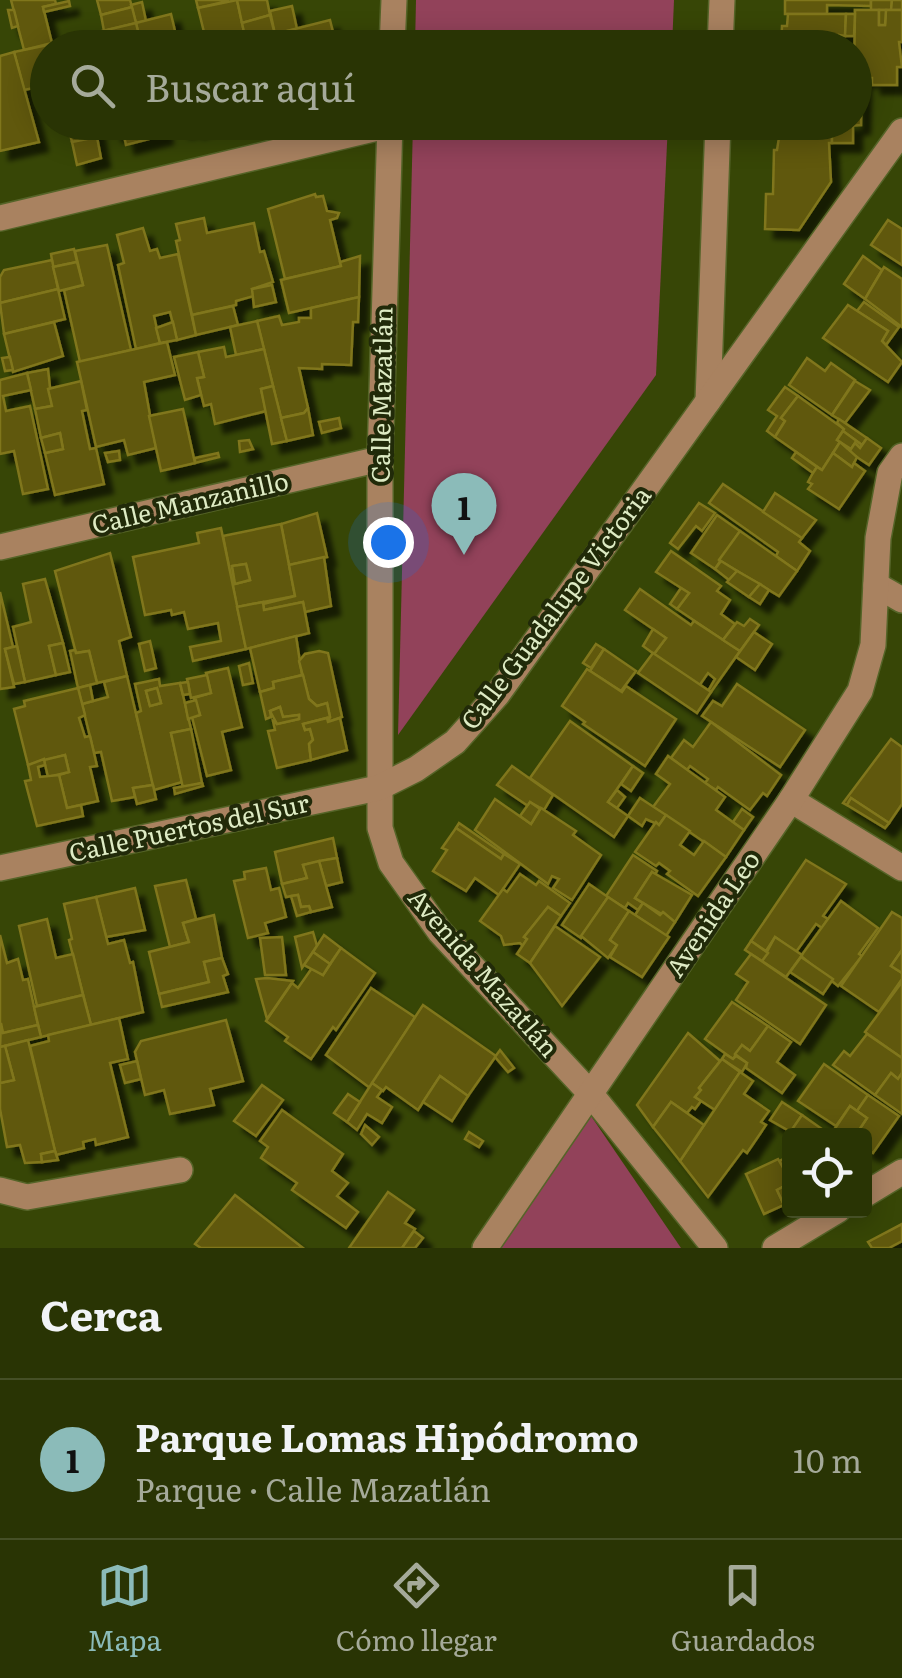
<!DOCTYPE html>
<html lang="es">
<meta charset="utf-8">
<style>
:root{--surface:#293404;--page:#353f13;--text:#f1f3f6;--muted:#a5aa9a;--line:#454f26;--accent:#8bbbb9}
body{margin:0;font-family:Literata,serif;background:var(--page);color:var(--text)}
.controls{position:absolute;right:30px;bottom:30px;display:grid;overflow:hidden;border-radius:10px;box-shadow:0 5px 25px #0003}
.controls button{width:90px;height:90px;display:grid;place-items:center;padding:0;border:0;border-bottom:2px solid var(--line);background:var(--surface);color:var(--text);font:50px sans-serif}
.you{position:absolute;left:388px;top:542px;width:35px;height:35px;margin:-25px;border:8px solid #fff;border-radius:50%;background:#1a73e8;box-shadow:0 0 0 15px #1a73e833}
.badge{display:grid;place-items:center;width:65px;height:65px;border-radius:50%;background:var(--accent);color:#111;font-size:32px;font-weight:700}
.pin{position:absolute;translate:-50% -82px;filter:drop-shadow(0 2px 5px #0008)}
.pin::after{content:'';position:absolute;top:52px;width:35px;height:30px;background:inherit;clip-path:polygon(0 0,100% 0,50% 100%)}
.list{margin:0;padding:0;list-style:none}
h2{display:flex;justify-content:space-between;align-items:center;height:130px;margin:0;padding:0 40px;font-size:42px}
h2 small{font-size:32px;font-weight:400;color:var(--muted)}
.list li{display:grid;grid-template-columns:65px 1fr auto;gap:30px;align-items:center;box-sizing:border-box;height:160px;padding:0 40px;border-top:2px solid var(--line)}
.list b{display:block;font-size:38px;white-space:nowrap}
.list p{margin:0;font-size:32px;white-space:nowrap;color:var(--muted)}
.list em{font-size:32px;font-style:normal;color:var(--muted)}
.icon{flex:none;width:55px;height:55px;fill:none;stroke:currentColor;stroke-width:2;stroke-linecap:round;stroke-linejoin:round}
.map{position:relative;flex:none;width:902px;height:1248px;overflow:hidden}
.search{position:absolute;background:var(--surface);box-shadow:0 5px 25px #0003;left:30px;right:30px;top:30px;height:110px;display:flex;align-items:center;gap:25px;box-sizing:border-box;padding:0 35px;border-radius:55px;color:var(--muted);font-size:38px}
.sheet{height:290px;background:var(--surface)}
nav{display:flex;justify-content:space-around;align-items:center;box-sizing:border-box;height:140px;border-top:2px solid var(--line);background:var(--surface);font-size:28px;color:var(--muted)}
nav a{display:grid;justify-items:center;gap:5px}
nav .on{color:var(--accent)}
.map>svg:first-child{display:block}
.green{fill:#92425a}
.building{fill:#60580c;stroke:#80761c;stroke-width:2.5;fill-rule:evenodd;filter:url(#shadow)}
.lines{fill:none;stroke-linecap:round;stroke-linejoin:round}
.minor-casing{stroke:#556428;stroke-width:28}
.minor{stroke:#a98260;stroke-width:25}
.labels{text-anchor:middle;stroke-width:8;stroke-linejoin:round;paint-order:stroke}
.street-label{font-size:25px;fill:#deebc4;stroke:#212a09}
</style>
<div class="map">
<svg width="902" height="1248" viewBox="0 0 902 1248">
<defs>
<filter id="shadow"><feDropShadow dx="9" dy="9" stdDeviation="2.5" flood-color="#0009"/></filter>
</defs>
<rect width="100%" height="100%" fill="#374606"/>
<g class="green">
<path d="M416 0H674L672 47H415Z"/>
<path d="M413 123H668L656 375 398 735Z"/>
<path d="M589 1113 681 1248H499Z"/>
</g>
<g class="building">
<path d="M11 0H55L56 4 43 7 52 43 24 50Z"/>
<path d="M97 0H130L132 7 101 15Z"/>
<path d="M196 0H227L228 1 198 8Z"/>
<path d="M237 0 246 41 208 48 198 8Z"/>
<path d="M237 0H267L270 15 242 23Z"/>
<path d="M785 0H871V6L827 5V14H785Z"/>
<path d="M871 0H892L891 10H871Z"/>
<path d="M892 0H902V10H891Z"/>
<path d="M69 1 70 6 44 12 43 7Z"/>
<path d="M142 2 146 21 136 23 131 5Z"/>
<path d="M292 6 297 29 275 34 270 11Z"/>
<path d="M132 7 136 23 104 31 101 15Z"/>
<path d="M8 10H14L18 26 12 28Z"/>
<path d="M855 10H879V25H885L886 10H902V42H899L902 67H897V85H872V78H854Z"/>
<path d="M879 10H886L885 25H879Z"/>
<path d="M171 14 178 44 142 48 136 23Z"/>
<path d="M788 14H846L845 36 839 35 838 48H781L782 26H787Z"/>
<path d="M846 14H855L854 36H845Z"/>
<path d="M270 15 277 43 266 45 267 48H221L246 41 242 23Z"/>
<path d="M330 20 337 48H278L275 34Z"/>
<path d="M136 23 141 44 102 48 98 32Z"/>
<path d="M98 32 102 48H71L69 39Z"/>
<path d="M193 34 196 48H163L178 44 176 39Z"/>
<path d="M69 39 71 48H48V45Z"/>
<path d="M48 45V85L24 90 14 52Z"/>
<path d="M14 52 39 142 0 151V56Z"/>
<path d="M854 78H862L861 125 850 126V122H854Z"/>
<path d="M67 122H94L97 137 72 142Z"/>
<path d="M100 122H161L164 135 126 145 123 131 114 133 111 123 101 126Z"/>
<path d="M180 122H212L195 129V126L181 129Z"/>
<path d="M805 122H850V126L805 125Z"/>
<path d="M781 125 832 126V143H829L831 182 799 230 765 229 766 194H773L774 150H777Z"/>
<rect x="832" y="126" width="21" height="17"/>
<path d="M97 137 101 158 77 165 72 142Z"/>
<path d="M315 194 316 197 323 196 327 211 339 213 337 218 330 220 341 266 285 279 268 209Z"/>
<path d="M204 218 207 233 254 223 260 252 264 251 273 282 252 289 254 296 236 301V305L192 315 176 241 180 240 176 224Z"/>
<path d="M888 220 902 229V265L871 245Z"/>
<path d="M143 228 150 251 157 249 160 258 178 254 196 335 177 340 170 312 154 316 160 343 136 349 118 265 124 263 117 235Z"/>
<path d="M107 245 131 350 80 362 64 290 83 285 75 251Z"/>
<path d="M74 249 77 262 53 267 51 254Z"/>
<path d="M360 256 359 297 289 313 281 280 341 266 340 262Z"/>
<path d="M863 256 882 270 865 299 844 284Z"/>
<path d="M52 260 58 289 0 303V277L4 270Z"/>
<path d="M77 262 83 285 59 291 53 267Z"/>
<path d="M884 267 902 279V327L865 299Z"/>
<path d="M272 285 276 302 254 307 252 289Z"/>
<path d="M58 289 65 319 4 334 0 303Z"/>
<path d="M359 297 358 322H353L351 365 322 364V369L299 368 308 408 304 413 281 418 257 321 279 316 282 325 299 322V318H311V308Z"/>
<path d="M864 302 899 327 886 345 882 341 888 331 857 311Z"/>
<path d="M848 305 888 331 882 341 902 362 888 382 823 338Z"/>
<path d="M233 306 238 325 196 335 192 315Z"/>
<path d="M257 321 264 349 236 355 230 327Z"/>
<path d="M54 322 63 356 13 372 4 334Z"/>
<path d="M173 322 177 340 160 343 156 328Z"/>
<path d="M167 342 175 375 144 382 156 448 128 455 124 440 96 447 77 362Z"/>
<path d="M224 347 226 357 264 349 273 386 261 389 266 411 215 424 211 404 204 406 197 378 204 377 198 352Z"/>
<path d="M198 352 204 377 197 378 201 395 185 400 174 357Z"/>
<path d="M10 357 13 370 5 371 2 358Z"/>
<path d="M807 358 825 371 831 363 855 380 832 415 789 385Z"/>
<path d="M48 369 52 406 35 409 27 373Z"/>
<path d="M27 373 31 390 3 396 6 411 30 406 48 489 23 494 14 451 0 454V380Z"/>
<path d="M81 381 87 410 82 411 90 449 96 448 104 484 55 495 45 453 63 449 60 433 41 438 35 409 52 406 48 389Z"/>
<path d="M855 381 870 390 845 423 832 415Z"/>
<path d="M273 386 287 441 272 444 261 389Z"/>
<path d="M785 387 798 396 781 418 785 421 775 437 767 431 777 416 768 410Z"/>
<path d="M798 396 844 429 837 440 840 442 822 470 775 437 785 421 781 418Z"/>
<path d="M308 408 313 435 287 441 281 418 304 413Z"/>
<path d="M183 409 195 463 161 471 149 416Z"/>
<path d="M339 418 341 428 322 433 319 422Z"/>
<path d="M839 419 867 438 862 445 843 431 844 429 837 423Z"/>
<path d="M843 431 862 445 860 448 855 443 851 449 837 440Z"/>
<path d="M60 433 63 449 45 453 41 438Z"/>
<path d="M867 438 881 448 869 465 849 452 855 443 860 448Z"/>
<path d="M249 440 253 449 240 452 239 441Z"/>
<path d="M840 442 857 457 852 467 833 453Z"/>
<path d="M119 451 120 460 108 462 105 453Z"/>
<path d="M796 452 817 467 813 473 792 458Z"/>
<path d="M218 453 219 457 195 463V458Z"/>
<path d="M833 453 852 467 854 463 865 471 839 509 808 489 812 484 808 482 813 473 817 467 822 470Z"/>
<path d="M723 484 802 538 799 542 810 551 797 571 776 556 778 552 709 503Z"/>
<path d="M775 493 816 520 802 538 763 512Z"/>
<path d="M699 503 715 513 702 531 696 526 678 549 670 543Z"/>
<path d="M317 513 327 557 289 565 281 524Z"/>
<path d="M717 515 740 531 715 569 691 553Z"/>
<path d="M281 524 295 596 237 607 223 536ZM246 564 250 580 235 584 232 566Z"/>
<path d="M221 528 246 649 193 661 190 647 221 641 218 623 188 629 184 612 172 615 171 610 145 615 133 557 199 543 197 533Z"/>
<path d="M740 531 797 571 779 596 719 560Z"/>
<path d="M671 551 721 586 717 591 730 600 721 614 735 624 723 640 677 609 689 593 656 572Z"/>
<path d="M110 553 131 637 119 641 127 676 97 683 89 651 76 653 55 571Z"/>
<path d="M324 557 331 606 305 612 303 602 264 610 263 604 295 596 289 565Z"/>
<path d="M721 561 737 571 729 580 715 569Z"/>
<path d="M246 564 250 580 235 584 232 566Z"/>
<path d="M737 571 760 584 749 597 727 582Z"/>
<path d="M45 579 63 643 49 646 56 675 25 682 13 627 31 622 23 584Z"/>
<path d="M760 584 769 590 760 604 749 597Z"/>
<path d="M681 588 689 593 677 609 670 604Z"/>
<path d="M640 589 691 625 694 621 740 651 711 692 708 691 715 679 708 673 699 686 654 654 666 638 625 610Z"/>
<path d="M0 592 13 647 5 649 14 687 0 689Z"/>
<path d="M263 602 264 610 303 602 309 633 246 649 237 607Z"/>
<path d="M750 619 759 625 740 651 723 640 737 622 744 626Z"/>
<path d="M653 629 666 638 654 654 643 646Z"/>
<path d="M754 632 772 644 755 670 736 657Z"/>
<path d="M296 636 302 675 273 682 274 688 260 692 250 648Z"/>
<path d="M150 641 156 668 145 671 139 644Z"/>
<path d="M63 643 70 672 56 675 49 646Z"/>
<path d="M596 644 604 649 591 668 583 663Z"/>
<path d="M17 646 25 682 14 684 5 649Z"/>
<path d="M604 649 636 671 621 691 590 671Z"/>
<path d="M75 650 76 653 89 651 97 683 78 688 70 651Z"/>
<path d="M319 651 328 653 342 717 328 722 330 717 327 703 317 706 309 699 299 661 305 654Z"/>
<path d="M653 653 711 692 697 713 638 673Z"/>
<path d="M249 663 253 683 243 685 239 666Z"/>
<path d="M228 668 242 727 222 732 231 770 207 776 192 717 200 715 194 698 211 693 206 673Z"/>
<path d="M587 669 622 692 626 686 676 719 645 766 583 724 585 722 562 706Z"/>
<path d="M207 675 211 693 191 698 187 679Z"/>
<path d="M303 675 309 699 317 706 327 703 330 717 303 724 305 730 310 729 313 740 309 744 311 760 277 768 268 731 275 730 273 721 277 724 299 719V715L283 717 280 707 270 711 271 717 266 719 260 692 274 688 273 682Z"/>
<path d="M127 676 153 785 133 788 135 797 112 801 101 752 94 753 82 704 108 697 104 682Z"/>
<path d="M159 679 160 686 180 683 191 729 171 733 182 782 154 790 136 713 141 711 135 684ZM157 688 161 703 150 706 146 691Z"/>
<path d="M188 682 190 694 183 695 180 683Z"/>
<path d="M737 684 805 730 780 767 702 716 713 701 722 706Z"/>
<path d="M90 685 93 701 82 704 78 688Z"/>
<path d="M78 688 85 715 79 718 85 737 90 736 97 766 90 767 98 801 67 808 59 775 69 772 65 755 28 765 14 709 25 706 24 701Z"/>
<path d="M157 688 161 703 150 706 146 691Z"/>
<path d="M196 700 200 715 188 719 185 703Z"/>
<path d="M280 707 283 717 299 715V719L277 724 270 711Z"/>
<path d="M327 718 328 722 340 718 347 750 311 760 309 744 313 740 310 729 305 730 303 724Z"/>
<path d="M570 721 633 766 608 802 628 816 614 837 530 778Z"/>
<path d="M711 722 781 775 767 796 763 793 750 810 718 787 716 790 705 783 708 779 690 766 687 770 671 758 684 740 693 747Z"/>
<path d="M191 729 202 783 183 788 171 733Z"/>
<path d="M891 739 902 747V804L889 823 851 798 847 805 843 803Z"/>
<path d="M65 755 69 772 48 777 44 760Z"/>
<path d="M668 756 725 797 716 810 744 830 726 857 653 807 670 784 656 774Z"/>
<path d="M44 759 45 765 38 767 40 777 59 775 67 808 81 805 83 816 37 826 25 781 31 780 28 765Z"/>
<path d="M512 766 553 795 544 810 530 802 528 806 497 785Z"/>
<path d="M633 766 643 773 631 791 621 784Z"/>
<path d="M202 783 203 786 175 794 174 788Z"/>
<path d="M153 785 156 799 137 804 133 788Z"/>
<path d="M617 790 625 797 617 808 608 802Z"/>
<path d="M640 798 666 815 659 825 646 819 642 826 628 816Z"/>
<path d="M851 798 889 823 885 828 847 805Z"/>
<path d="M495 799 531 824 541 808 576 831 573 835 601 855 572 900 553 888 559 879 552 876 548 884 475 830Z"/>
<path d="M530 802 540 809 531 824 520 816Z"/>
<path d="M742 809 753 817 744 830 733 822Z"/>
<path d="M666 815 690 831 680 845 694 855 704 841 726 857 698 896 667 874 670 871 659 863 656 866 635 852 656 822 659 825Z"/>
<path d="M459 823 504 854 501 859 456 828Z"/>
<path d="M456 828 501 859 504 854 520 864 499 895 475 878 466 891 433 871 447 850 442 848Z"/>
<path d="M333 838 337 858 303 865 307 878 282 884 275 852Z"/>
<path d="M633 855 657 871 655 875 652 872 635 898 643 903 638 910 628 903 625 908 606 896Z"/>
<path d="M337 858 342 882 326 886 319 861Z"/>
<path d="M806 860 846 884 823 916 828 919 822 928 816 924 796 952 775 937 766 951 751 941Z"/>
<path d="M319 861 332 907 311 912 309 906 301 907 298 895 286 897 282 884 307 878 303 865Z"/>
<path d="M266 868 271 890 279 888 286 917 265 923 268 933 248 938 234 881 245 879 244 872Z"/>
<path d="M652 872 692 895 675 922 635 898Z"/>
<path d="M520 874 536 885 539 881 570 903 561 916 548 907 524 937 527 939 523 946 520 943 504 945 501 936 480 921 503 889 507 892Z"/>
<path d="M186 880 196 919 183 923 189 942 170 947 155 886Z"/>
<path d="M589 884 608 897 581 938 562 925Z"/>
<path d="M135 888 145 930 106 937 96 897Z"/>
<path d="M298 895 301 907 309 906 311 912 297 916 291 896Z"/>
<path d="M96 897 108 944 124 940 130 963 133 962 143 1012 91 1025 69 940 72 939 64 904Z"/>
<path d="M608 897 629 911 610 940 617 945 608 958 581 936Z"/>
<path d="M841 901 878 928 859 954 862 956 838 986 801 956Z"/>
<path d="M643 903 660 915 663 912 675 922 666 936 635 915Z"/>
<path d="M548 907 561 916 530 963 517 954 527 939 524 937Z"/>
<path d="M629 911 669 937 642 977 610 957 617 945 610 940Z"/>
<path d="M892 912 902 918V950L891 966 902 973V979L879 1012 841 986Z"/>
<path d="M214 915 222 958 204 962 209 982 159 994 149 952 189 942 183 923Z"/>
<path d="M47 919 56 958 73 954 83 995 37 1006 19 926Z"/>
<path d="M555 926 600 957 562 1006 530 963Z"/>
<path d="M313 932 317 946 302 968 295 937Z"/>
<path d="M0 935 7 963 18 959 23 980 28 979 38 1025 3 1033 0 1024Z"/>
<path d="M324 935 341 948 330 964 313 952Z"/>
<path d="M282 937 286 975H265L260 938Z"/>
<path d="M775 937 802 955 786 977 762 961Z"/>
<path d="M751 941 768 953 762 961 745 950Z"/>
<path d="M341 948 375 973 336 1030 333 1027 311 1059 285 1041 288 1037 266 1021 292 983 298 988 312 968 323 975Z"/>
<path d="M902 950V973L891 966Z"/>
<path d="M313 952 330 964 323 975 304 965Z"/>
<path d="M751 954 826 1005 800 1044 736 1000 748 982 736 974Z"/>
<path d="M801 957 833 979 823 994 790 972Z"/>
<path d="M222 958 228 974 223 976 228 992 162 1007 159 994 209 982 204 962Z"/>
<path d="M267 978 293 981 267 1019 256 979Z"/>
<path d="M902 982V1058L865 1032Z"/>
<path d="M371 988 415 1017 370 1088 326 1055Z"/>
<path d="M83 995 91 1025 41 1037 34 1007Z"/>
<path d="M732 1002 768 1026 750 1051 742 1045 733 1059 705 1039Z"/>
<path d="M423 1005 496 1056 468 1096 440 1076 418 1110 386 1087 383 1091 372 1083Z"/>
<path d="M119 1018 128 1059 110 1063 128 1137 96 1145 95 1139 83 1142 84 1148 56 1155 30 1046 49 1041 48 1035Z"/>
<path d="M226 1020 243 1081 210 1089 214 1105 170 1114 164 1090 145 1095 135 1052 141 1041Z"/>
<path d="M1 1023 3 1033 38 1025 41 1037 0 1047Z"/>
<path d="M768 1026 791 1042 777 1062 795 1075 782 1093 746 1068 747 1063 735 1054 742 1045 750 1051Z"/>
<path d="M688 1033 720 1061 699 1088 701 1090 695 1097 701 1101 695 1109 692 1107 687 1113 671 1102 653 1127 637 1105Z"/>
<path d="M867 1034 902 1058V1073L898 1079 891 1073 875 1095 833 1065 844 1051 850 1056Z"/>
<path d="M28 1040 55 1151 41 1154 42 1162 25 1163 20 1145 7 1147 0 1109V1083L14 1080 5 1046Z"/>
<path d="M5 1046 14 1080 0 1083V1047Z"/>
<path d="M500 1050 514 1068 508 1072 495 1057Z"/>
<path d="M725 1054 733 1059 736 1056 747 1063 742 1072 722 1059Z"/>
<path d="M722 1059 740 1072 715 1110 695 1097 701 1090 699 1088Z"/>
<path d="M137 1061 141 1079 125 1083 120 1065Z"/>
<path d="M824 1064 868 1095 857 1111 850 1106 836 1126 798 1101Z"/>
<path d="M740 1072 753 1081 744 1094 769 1111 761 1122 766 1125 747 1153 743 1150 708 1197 680 1161Z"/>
<path d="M891 1073 898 1079 902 1073V1114L875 1095Z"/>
<path d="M440 1076 468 1096 452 1121 423 1102Z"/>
<path d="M372 1083 382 1090 377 1097 392 1107 382 1123 367 1114 357 1130 347 1122Z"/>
<path d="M262 1085 283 1100 256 1136 234 1121Z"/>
<path d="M348 1094 360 1102 347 1122 334 1113Z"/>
<path d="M868 1095 899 1116 873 1153 864 1149V1136H855L867 1118 857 1111Z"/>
<path d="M671 1102 704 1125 680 1161 653 1127Z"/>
<path d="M782 1102 802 1115 791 1132 770 1120Z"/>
<path d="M850 1106 867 1118 855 1136H842L834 1130Z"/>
<path d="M282 1110 343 1154 332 1171 348 1183 337 1196 358 1212 346 1228 292 1190 297 1183 261 1158 268 1147 260 1141Z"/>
<path d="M802 1115 829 1134 786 1138Z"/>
<path d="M365 1125 379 1137 372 1145 361 1134Z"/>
<path d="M469 1132 483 1141 479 1147 465 1139Z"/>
<path d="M55 1151 58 1160 42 1162 41 1154Z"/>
<path d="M790 1156V1180L779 1161Z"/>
<path d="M778 1159 790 1180V1183L777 1190 784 1205 764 1214 746 1174Z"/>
<path d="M790 1183V1202L784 1205 777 1190Z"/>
<path d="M388 1192 414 1210 405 1223 415 1229 402 1248H349Z"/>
<path d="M235 1195 303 1248H201L195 1244Z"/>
<path d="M902 1224V1241L889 1248H872L868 1242Z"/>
<path d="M414 1231 423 1238 415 1248H402Z"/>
</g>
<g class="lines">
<defs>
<g id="minor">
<path d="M392 48 394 0"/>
<path d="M720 48 722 0"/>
<path d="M390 122 380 459V828L391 863 440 932 590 1093 715 1248"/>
<path d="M0 218 390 125"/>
<path d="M708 401 718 122"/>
<path d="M0 547 380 459"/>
<path d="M876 585 902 600"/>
<path d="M791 800 902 868"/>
<path d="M0 868 378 788 416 769 455 742 497 695 902 131"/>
<path d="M0 1190 27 1197 180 1170"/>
<path d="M864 1195 902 1172"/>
<path d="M485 1248 791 800 860 691 873 645 878 538 890 473 902 456"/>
<path d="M775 1248 838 1210"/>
</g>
</defs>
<use href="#minor" class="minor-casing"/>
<use href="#minor" class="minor"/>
</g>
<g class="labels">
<g class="street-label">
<text transform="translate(382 395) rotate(-89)" y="9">Calle Mazatlán</text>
<text transform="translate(190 503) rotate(-13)" y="9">Calle Manzanillo</text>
<text transform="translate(556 608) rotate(-53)" y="9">Calle Guadalupe Victoria</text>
<text transform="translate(189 828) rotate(-12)" y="9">Calle Puertos del Sur</text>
<text transform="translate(713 914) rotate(-56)" y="9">Avenida Leo</text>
<text transform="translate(483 973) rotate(49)" y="9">Avenida Mazatlán</text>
</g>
</g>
</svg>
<div class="controls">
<button><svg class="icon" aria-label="locate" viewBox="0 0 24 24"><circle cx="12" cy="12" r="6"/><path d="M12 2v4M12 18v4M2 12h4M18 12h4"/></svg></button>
</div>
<div class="you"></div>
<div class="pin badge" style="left:464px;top:555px">1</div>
<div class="search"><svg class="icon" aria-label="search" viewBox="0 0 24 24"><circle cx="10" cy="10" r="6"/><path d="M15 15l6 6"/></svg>Buscar aquí</div>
</div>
<section class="sheet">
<h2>Cerca<small></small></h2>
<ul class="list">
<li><span class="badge">1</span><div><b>Parque Lomas Hipódromo</b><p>Parque · Calle Mazatlán</p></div><em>10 m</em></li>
</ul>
</section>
<nav>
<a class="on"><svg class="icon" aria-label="map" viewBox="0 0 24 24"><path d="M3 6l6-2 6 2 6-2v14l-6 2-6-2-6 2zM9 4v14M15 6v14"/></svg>Mapa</a>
<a><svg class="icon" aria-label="directions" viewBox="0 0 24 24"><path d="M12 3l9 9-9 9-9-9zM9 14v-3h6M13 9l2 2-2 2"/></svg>Cómo llegar</a>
<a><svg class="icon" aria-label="saved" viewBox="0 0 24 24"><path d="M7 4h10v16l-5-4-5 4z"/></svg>Guardados</a>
</nav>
